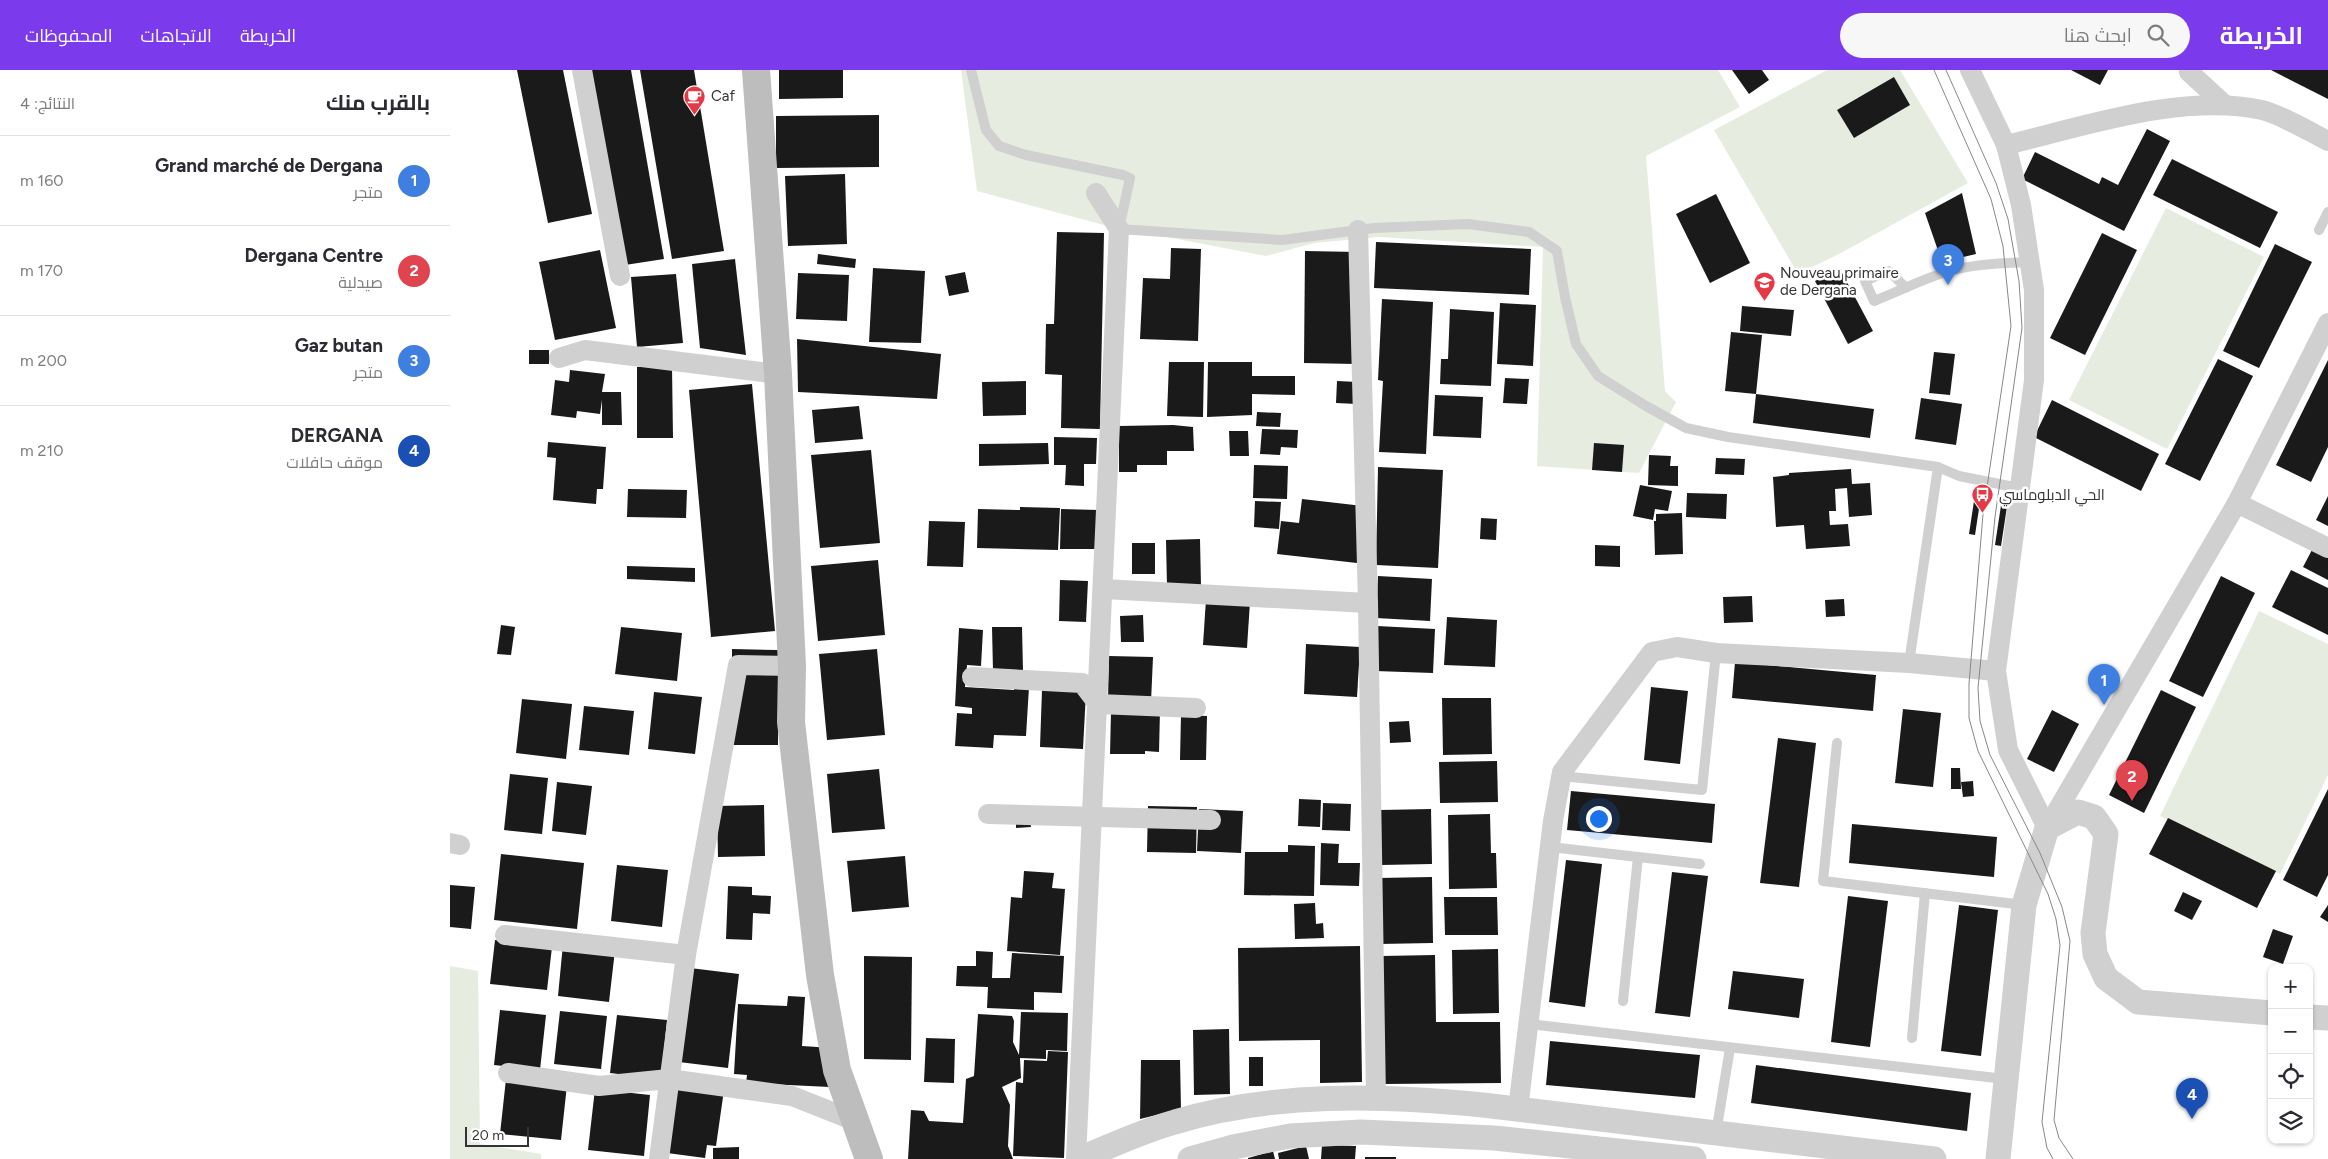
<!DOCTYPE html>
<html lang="ar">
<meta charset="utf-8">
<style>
:root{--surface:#fff;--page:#f7f7f7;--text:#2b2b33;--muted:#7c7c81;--line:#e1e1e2;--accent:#7c3aed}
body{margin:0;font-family:Figtree,Cairo,sans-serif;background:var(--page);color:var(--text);direction:rtl}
.controls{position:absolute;right:15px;bottom:15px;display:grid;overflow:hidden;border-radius:10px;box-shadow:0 1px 4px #0004}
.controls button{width:45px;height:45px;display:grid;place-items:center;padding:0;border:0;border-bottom:1px solid var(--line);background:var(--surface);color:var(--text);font:25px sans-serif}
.scale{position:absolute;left:15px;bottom:12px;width:64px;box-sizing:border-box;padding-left:5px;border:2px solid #333;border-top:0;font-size:14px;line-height:18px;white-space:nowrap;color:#333;-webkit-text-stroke:4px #fff;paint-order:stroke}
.you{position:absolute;left:1148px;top:748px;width:18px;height:18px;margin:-12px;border:4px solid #fff;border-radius:50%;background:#1a73e8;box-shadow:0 0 0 8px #1a73e833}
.badge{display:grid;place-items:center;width:32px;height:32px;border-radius:50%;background:var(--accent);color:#fff;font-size:16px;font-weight:700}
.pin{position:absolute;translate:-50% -41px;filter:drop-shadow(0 1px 2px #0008)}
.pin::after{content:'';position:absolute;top:26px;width:18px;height:15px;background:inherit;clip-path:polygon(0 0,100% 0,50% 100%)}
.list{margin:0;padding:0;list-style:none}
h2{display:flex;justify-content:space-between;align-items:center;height:65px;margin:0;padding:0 20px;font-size:21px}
h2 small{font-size:16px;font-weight:400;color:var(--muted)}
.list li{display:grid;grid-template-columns:32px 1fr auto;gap:15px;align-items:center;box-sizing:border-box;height:90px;padding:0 20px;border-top:1px solid var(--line)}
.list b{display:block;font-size:19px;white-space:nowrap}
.list p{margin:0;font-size:16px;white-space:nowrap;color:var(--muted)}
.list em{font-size:16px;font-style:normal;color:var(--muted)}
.icon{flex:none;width:28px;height:28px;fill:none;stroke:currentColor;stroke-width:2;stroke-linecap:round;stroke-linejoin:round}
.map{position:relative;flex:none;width:1878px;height:1089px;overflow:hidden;direction:ltr}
header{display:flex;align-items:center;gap:30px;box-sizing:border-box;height:70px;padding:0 25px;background:var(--accent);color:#fff}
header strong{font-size:24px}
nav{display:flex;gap:28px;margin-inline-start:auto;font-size:18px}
.search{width:350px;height:45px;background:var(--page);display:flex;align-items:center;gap:12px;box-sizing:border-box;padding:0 18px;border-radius:28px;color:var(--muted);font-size:19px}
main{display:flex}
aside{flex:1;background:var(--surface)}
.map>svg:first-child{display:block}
.green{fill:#e6ecdf}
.building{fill:#1a1a1a}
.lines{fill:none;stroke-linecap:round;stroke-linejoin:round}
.service{stroke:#d0d0d0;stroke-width:10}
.minor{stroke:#d0d0d0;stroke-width:20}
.tertiary{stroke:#d0d0d0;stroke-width:25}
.secondary{stroke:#bdbdbd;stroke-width:28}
.tram{stroke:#888;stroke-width:1}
.labels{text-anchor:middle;stroke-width:5;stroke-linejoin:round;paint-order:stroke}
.poi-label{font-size:15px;fill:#333;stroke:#fff;text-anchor:start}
</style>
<header>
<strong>الخريطة</strong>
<div class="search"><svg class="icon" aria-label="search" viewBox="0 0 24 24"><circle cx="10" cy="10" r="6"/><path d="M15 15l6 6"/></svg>ابحث هنا</div>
<nav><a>الخريطة</a><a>الاتجاهات</a><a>المحفوظات</a></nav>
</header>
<main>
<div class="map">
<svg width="1878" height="1089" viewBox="0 0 1878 1089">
<rect width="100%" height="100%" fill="#fff"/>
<g class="green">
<path d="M511 0H1268L1290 37 1196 86 1215 321 1226 332 1189 403 1087 396 1093 177 929 167 864 173 816 186 654 155 527 121Z"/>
<path d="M1377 0H1450L1518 113 1391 183 1348 204 1264 60Z"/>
<path d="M1716 138 1814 187 1717 379 1619 330Z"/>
<path d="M1809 541 1878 574V705L1830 804 1710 746Z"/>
<path d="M0 896 28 901 30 1074 91 1084V1089H0Z"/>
</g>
<g class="building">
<path d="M67 0H113L142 144 98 153Z"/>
<path d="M141 0H181L214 189 175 195Z"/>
<path d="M190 0H244L274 181 222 189Z"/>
<path d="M329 0H393V28L329 29Z"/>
<path d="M1282 0H1312L1319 10 1299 24Z"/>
<path d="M1621 0H1658L1650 15Z"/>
<path d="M1821 0H1878V29Z"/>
<path d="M1444 7 1460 35 1404 68 1387 40Z"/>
<path d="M429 45V97L326 98V46Z"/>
<path d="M1697 59 1720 71 1674 161 1572 109 1585 82 1649 114 1652 107 1668 115Z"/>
<path d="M1722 89 1828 142 1810 178 1703 125Z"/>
<path d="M395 104 397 174 338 176 335 106Z"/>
<path d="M1512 123 1526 184 1492 192 1475 143Z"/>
<path d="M1266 124 1300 193 1260 213 1226 144Z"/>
<path d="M607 162 654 163 650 359 611 358 612 305 595 304 596 254H604Z"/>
<path d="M1652 163 1687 180 1635 285 1600 268Z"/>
<path d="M926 172 1081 179 1079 225 924 218Z"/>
<path d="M1825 174 1862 192 1809 298 1773 281Z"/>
<path d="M721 178 751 179 748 271 690 269 693 208 720 209Z"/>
<path d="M150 180 166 258 105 270 89 192Z"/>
<path d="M855 181 908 182 906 294 854 293Z"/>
<path d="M368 184 406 189 405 198 367 194Z"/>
<path d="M285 189 296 285 250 278 242 194Z"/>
<path d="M423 198 475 201 471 273 419 272Z"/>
<path d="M1390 199 1423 261 1398 274 1365 211Z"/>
<path d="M515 202 519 222 499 226 495 206Z"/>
<path d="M348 203 399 205 397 251 346 249Z"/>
<path d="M226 204 233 273 187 277 181 207Z"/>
<path d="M932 229 983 232 976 384 929 382 933 311 928 310Z"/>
<path d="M1050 233 1086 235 1083 296 1047 294Z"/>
<path d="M1292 236 1344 240 1341 266 1290 261Z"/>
<path d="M1000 239 1044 242 1041 316 990 314 991 289H998Z"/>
<path d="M1281 262 1312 265 1306 324 1275 321Z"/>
<path d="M347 269 491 284 487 329 348 322Z"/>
<rect x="79" y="280" width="20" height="14"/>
<path d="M1484 282 1505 284 1500 325 1479 323Z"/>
<path d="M1768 289 1803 306 1750 411 1715 394Z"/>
<path d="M1878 290V377L1861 412 1826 395Z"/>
<path d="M719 292H754L753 347 717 346Z"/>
<path d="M758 292H802V306H845V325L802 324V345L757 347Z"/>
<path d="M187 297H222L223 368H187Z"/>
<path d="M120 300 155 304 152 322H171L172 355H152V330L150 344 127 341 126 348 101 345 105 310 119 312Z"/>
<path d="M1055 308 1079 309 1077 334 1053 333Z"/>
<path d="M576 311V345L533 346 532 312Z"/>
<path d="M887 311 908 312 907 334 886 333Z"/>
<path d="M302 314 325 561 261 567 239 320Z"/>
<path d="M1306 324 1424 339 1420 368 1303 353Z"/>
<path d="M985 325 1033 327 1031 368 983 366Z"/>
<path d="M1471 328 1512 334 1506 375 1465 369Z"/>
<path d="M1602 330 1709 384 1691 421 1584 367Z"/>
<path d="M409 336 413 369 365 373 362 340Z"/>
<path d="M807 342 831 343 830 357 806 356Z"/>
<path d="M723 355 743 357 744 381H717V395H687V402H669V356Z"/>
<path d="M812 359 848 360 847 378 831 377 830 385 810 384Z"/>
<path d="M779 361H798L799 386H780Z"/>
<path d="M604 367 647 368 646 394H634V416L615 415 616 395H604Z"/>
<path d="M98 372 156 377 153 419H147L146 434 103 430 106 388 97 387Z"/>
<path d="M598 373 599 394 529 396V374Z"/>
<path d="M1144 373 1174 375 1172 402 1142 400Z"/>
<path d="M421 380 430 473 370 478 361 385Z"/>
<path d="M1199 385 1221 386 1220 396H1228V416L1198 415Z"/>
<path d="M1266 388 1295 389 1294 405 1265 404Z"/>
<path d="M804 395 838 396 837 429 803 428Z"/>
<path d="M928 397 993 400 988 498 926 495Z"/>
<path d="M1401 399 1402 414 1420 413 1422 445 1399 447 1397 418 1385 419 1386 441H1379L1380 455 1398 454 1400 476 1356 479 1354 455 1326 457 1323 407 1339 405V403Z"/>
<path d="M1190 415 1222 421 1218 441 1205 439 1203 450 1183 446Z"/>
<path d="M1526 418 1532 419 1525 465 1519 464Z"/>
<path d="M178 419 237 420 236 448 177 447Z"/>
<path d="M1237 423 1277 424 1276 449 1236 447Z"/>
<path d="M1878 426V456L1866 450Z"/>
<path d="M852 429 913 436 907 493 827 484 831 451 849 453Z"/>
<path d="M1552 429 1558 430 1551 476 1545 475Z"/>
<path d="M805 431 831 432 829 459 804 457Z"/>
<path d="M570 437 610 438 608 480 527 478 528 439 570 440Z"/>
<path d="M611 439 648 440V479H610Z"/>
<path d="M1232 443 1233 484 1205 485 1204 451H1206V444Z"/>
<path d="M1031 448 1047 449 1046 470 1030 469Z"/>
<path d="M479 451 515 452 513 497 477 496Z"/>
<path d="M750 469 751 516 717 517 716 470Z"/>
<rect x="682" y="473" width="23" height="31"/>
<path d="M1145 475 1170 476V497L1145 496Z"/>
<path d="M1864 476 1878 483V510L1853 497Z"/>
<path d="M428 490 435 565 368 571 361 496Z"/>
<path d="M177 496 245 498V512L177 509Z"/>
<path d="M1841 500 1878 518V565L1822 537Z"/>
<path d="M928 506 982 509 980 551 926 548Z"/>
<path d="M1771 506 1805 523 1753 627 1719 611Z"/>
<path d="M610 510 638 511 636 552 609 551Z"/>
<path d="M1302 526 1303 552 1274 553 1273 527Z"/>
<path d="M756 529 800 531 797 578 753 575Z"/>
<path d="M1394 529 1395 546 1376 547 1375 530Z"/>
<path d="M693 545 694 572H671L670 546Z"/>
<path d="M997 547 1047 550 1045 597 994 595Z"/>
<path d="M51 555 65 557 61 585 47 584Z"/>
<path d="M927 556 985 559 983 603 925 601Z"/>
<path d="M171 557 232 563 227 611 165 604Z"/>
<path d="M542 557H572L573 601H543Z"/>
<path d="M509 558 533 560 531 596 517 595 515 617 564 620V616L579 617 576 666 544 665 543 678 505 676 507 643 522 644V638L505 636Z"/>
<path d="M856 574 910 577 907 627 854 624Z"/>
<path d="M282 579 328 580V675H282Z"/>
<path d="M427 579 435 665 377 670 369 584Z"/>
<path d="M659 586 703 587 701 632 658 630Z"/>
<path d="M1285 592 1426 605 1423 641 1282 628Z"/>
<path d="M1201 617 1238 621 1230 694 1194 690Z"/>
<path d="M592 620 636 622 633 679 590 677Z"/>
<path d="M1711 620 1746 637 1694 743 1659 725Z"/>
<path d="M204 622 252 627 245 684 198 679Z"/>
<path d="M992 628H1041L1042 684 993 685Z"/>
<path d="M72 629 122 634 116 689 66 683Z"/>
<path d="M134 636 184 641 179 685 129 680Z"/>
<path d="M1453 639 1491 643 1483 717 1445 713Z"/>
<path d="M710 640 709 682 695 681V684H660L661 642Z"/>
<path d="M1602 640 1629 654 1604 702 1577 689Z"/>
<path d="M731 645 757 646 756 690H730Z"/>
<path d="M959 651 961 672 940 673 939 652Z"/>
<path d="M1328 668 1366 673 1349 817 1310 813Z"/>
<path d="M1047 691 1048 732 990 733 989 692Z"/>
<path d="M1501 698H1510L1511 719H1501Z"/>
<path d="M429 699 435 759 382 763 377 704Z"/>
<path d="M60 704 98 708 92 764 54 760Z"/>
<path d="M1523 711 1524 726 1513 727 1511 712Z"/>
<path d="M107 712 142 716 136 765 102 761Z"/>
<path d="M1878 719V805L1867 827 1833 810Z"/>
<path d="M1121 721 1265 734 1262 773 1117 760Z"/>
<path d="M849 729 871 730 870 757 848 756Z"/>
<path d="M873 733 901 734 900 761 872 760Z"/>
<path d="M314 735 315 786 268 787 267 736Z"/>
<path d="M698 736 747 737 746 783 697 782Z"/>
<path d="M749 739 793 741 791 783 747 781Z"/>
<path d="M981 739 982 794 931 795 930 740Z"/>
<path d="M1040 744 1041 783H1046L1047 818 999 819 998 745Z"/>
<path d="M1718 748 1826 801 1807 838 1699 784Z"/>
<path d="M580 749 581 757 566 758V750Z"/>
<path d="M1402 754 1547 767 1544 807 1399 793Z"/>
<path d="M871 773 889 774 888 793H910L909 816 870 815Z"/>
<path d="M838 775 865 776 864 826 794 825 795 782H838Z"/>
<path d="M51 784 134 793 127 859 44 850Z"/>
<path d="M455 786 459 837 402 842 397 791Z"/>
<path d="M1116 790 1152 794 1135 937 1099 932Z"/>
<path d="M167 795 218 800 212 857 161 851Z"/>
<path d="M574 801 604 803 602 818 615 819 610 885 557 881 561 827 572 828Z"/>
<path d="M1222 802 1258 806 1240 947 1205 943Z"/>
<path d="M982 807 983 873 929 874 928 808Z"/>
<path d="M0 815 25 817 21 859 0 857Z"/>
<path d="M278 816 302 817V825L321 826 320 844 303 843 302 870 276 869Z"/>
<path d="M1733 822 1752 831 1742 850 1724 841Z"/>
<path d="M1398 826 1438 831 1420 977 1381 972Z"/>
<path d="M994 827H1047L1048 865H995Z"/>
<path d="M865 833 866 854 873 853 874 868 845 869 844 834Z"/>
<path d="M1509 835 1548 840 1531 986 1491 981Z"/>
<path d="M1878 835V852L1870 847Z"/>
<path d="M1823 859 1843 866 1833 894 1813 887Z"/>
<path d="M45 870 102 877 97 920 40 914Z"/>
<path d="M113 874 165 880 159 932 108 926Z"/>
<path d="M910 876 912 1012 870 1013V970L789 971 788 878Z"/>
<path d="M1048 879 1049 943 1003 944 1002 880Z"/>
<path d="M526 881 543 882 542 908H560L562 883 614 886 612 923 584 922V940L537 938 538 917 506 916 507 896H526Z"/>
<path d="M985 885 986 952H1050L1051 1013 934 1014 932 886Z"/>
<path d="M414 886 462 887 461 990 414 989Z"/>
<path d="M240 898 289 904 278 998 229 992Z"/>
<path d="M1283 901 1354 909 1349 948 1278 939Z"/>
<path d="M338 926 355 927 352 976 382 978 380 1017 296 1013 297 1005 284 1004 288 934 337 936Z"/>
<path d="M50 940 96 945 90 1000 44 995Z"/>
<path d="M110 941 157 946 151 999 104 994Z"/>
<path d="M571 942 618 943 617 981 596 980V989L570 988 571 1008 552 1017 560 1035 558 1076 563 1089H458L461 1040 474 1041 479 1051 513 1053 516 1009 524 1006 528 944 562 946 564 951 563 972 569 985Z"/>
<path d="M167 945 217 950 211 1009 160 1003Z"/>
<path d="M779 959 780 1024 744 1025 743 960Z"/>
<path d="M476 968 505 969 504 1013 474 1012Z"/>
<path d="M1100 971 1250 985 1245 1028 1096 1015Z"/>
<path d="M598 981 618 982 614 1088 563 1086 566 1012 573 1013 574 990 597 991Z"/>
<rect x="799" y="987" width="14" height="29"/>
<path d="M691 990H730L731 1039 690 1049Z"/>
<path d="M1306 995 1521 1023 1517 1061 1301 1033Z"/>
<path d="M56 1009 117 1015 111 1070 50 1064Z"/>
<path d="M226 1014 274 1020 266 1076 257 1075 255 1088 217 1083Z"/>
<path d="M145 1019 200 1025 194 1086 138 1080Z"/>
<path d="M872 1075 906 1076 905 1089H871Z"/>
<path d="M856 1076 859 1089H829L828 1083Z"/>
<path d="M289 1077V1089H263V1078Z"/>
<path d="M823 1081 825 1089H798V1088Z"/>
<rect x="915" y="1087" width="31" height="2"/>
</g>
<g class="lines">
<g class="service">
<path d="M521 0 536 60 549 76 576 85 673 105 680 108 669 159 832 170 924 158 1018 154 1079 162 1107 181 1115 227 1126 274 1148 306 1196 336 1236 358 1278 367 1488 397 1459 593"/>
<path d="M1869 160 1878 142"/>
<path d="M1456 218 1439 201 1415 211 1424 231C1450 221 1476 207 1503 200 1528 194 1554 193 1580 192"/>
<path d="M1488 397 1509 406 1569 418"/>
<path d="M1387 673 1373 811 1574 835"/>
<path d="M1111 706 1252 720 1266 583"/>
<path d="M1100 777 1250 794"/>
<path d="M1173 931 1188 787"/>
<path d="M1079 954 1555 1009"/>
<path d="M1462 968 1475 823"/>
<path d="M1266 1063 1280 978"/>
</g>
<g class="minor">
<path d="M132 0 170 206"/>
<path d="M1520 0 1556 75 1571 135 1584 220V310L1546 601 1558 680 1597 758"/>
<path d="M1740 0 1739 2 1775 35"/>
<path d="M1556 75C1636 56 1731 23 1812 40 1830 44 1860 62 1878 71"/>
<path d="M908 160 918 533 926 1029"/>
<path d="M109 288 135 280 328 304"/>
<path d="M1787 433 1878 478"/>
<path d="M653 519 918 533"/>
<path d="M522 607 632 613 648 634 746 638"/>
<path d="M538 744 761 750"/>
<path d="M1597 758 1787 433 1878 253"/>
<path d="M0 773 10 775"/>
<path d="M55 865 236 885"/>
<path d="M58 1003 149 1016 219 1009 342 1026 405 1051"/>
<path d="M1068 1039 1103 751 1112 702 1202 582 1227 577 1266 583 1459 593 1546 601"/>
<path d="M209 1089 236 885 288 595 342 596"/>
<path d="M626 1089 669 159 646 123"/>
</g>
<g class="tertiary">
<path d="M1859 947 1878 948"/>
<path d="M629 1089C661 1076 692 1061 725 1052 824 1022 931 1025 1033 1035L1484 1089"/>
<path d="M740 1089 783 1077 840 1066 911 1062 1044 1068 1244 1089"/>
<path d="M1548 1089 1574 835 1597 758 1628 742 1644 747 1656 764 1643 863 1645 884 1656 908 1688 932 1822 943"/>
</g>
<path class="secondary" d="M306 0 328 304 342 596 341 652 370 905 387 1000 419 1089"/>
<g class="tram">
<path d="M1484 0 1541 129 1553 176 1561 256 1533 444 1519 614V648L1528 681 1598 824 1606 849 1610 875 1592 1052 1597 1078 1603 1089"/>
<path d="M1496 0 1546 113 1558 149 1569 211 1572 258 1545 447 1528 618 1530 651 1540 685 1590 783 1612 837 1620 871 1604 1050 1609 1068 1623 1089"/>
</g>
</g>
<defs>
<symbol id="cafe-pin" viewBox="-11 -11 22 30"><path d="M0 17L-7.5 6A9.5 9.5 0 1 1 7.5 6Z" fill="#e63946" stroke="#fff"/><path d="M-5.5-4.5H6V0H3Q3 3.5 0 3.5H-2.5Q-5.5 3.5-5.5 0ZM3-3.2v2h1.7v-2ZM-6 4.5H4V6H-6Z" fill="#fff"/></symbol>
<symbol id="school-pin" viewBox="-11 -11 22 30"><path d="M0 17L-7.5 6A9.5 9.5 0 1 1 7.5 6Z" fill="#e63946" stroke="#fff"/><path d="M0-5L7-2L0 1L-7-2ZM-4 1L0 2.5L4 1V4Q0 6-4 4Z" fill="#fff"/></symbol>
<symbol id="bus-pin" viewBox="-11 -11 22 30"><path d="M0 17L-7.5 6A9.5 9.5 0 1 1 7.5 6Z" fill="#e63946" stroke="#fff"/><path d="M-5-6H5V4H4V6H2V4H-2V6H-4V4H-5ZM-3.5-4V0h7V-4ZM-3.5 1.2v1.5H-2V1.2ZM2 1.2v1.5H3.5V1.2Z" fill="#fff"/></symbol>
</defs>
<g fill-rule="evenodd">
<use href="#cafe-pin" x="232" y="14" width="25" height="34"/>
<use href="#school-pin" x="1302" y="200" width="25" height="34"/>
<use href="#bus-pin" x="1520" y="412" width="25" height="34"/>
</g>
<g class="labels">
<g class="poi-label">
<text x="261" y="31">Caf</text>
<text x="1330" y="208">Nouveau primaire<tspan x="1330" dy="17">de Dergana</tspan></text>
<text x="1549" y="430">الحي الدبلوماسي</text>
</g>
</g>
</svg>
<div class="controls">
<button>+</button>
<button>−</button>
<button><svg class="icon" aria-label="locate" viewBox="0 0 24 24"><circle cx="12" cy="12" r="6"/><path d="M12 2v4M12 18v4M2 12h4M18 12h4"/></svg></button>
<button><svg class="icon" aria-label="layers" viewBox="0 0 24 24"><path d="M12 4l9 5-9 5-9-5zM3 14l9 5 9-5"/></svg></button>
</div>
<div class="scale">20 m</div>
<div class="you"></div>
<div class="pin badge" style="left:1654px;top:635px;background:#3f7fe0">1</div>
<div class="pin badge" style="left:1682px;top:731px;background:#e0444e">2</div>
<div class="pin badge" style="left:1498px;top:215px;background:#3f7fe0">3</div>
<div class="pin badge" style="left:1742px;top:1049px;background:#1a4fb4">4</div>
</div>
<aside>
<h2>بالقرب منك<small>النتائج: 4</small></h2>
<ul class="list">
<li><span class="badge" style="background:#3f7fe0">1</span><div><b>Grand marché de Dergana</b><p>متجر</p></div><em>160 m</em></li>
<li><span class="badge" style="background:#e0444e">2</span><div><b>Dergana Centre</b><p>صيدلية</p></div><em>170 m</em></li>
<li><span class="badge" style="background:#3f7fe0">3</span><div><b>Gaz butan</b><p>متجر</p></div><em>200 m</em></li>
<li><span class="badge" style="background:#1a4fb4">4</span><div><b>DERGANA</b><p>موقف حافلات</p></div><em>210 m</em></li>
</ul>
</aside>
</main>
